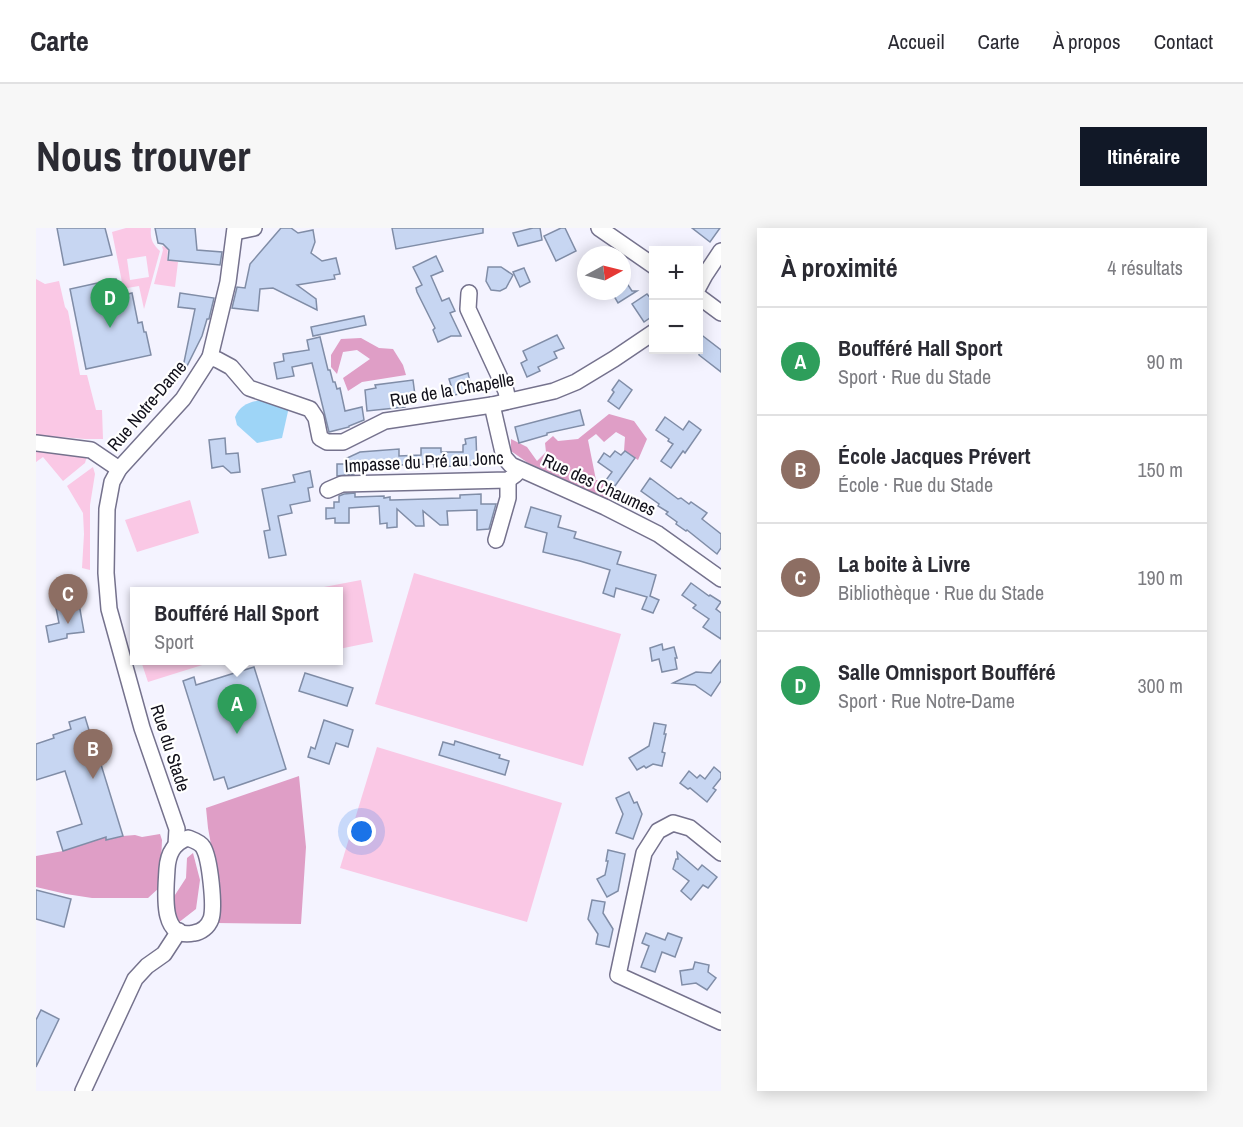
<!DOCTYPE html>
<html lang="fr">
<meta charset="utf-8">
<style>
:root{--surface:#fff;--page:#f7f7f7;--text:#2b2b33;--muted:#7c7c81;--line:#e1e1e2;--accent:#111827}
body{margin:0;font-family:"Archivo Narrow",sans-serif;background:var(--page);color:var(--text)}
.controls{position:absolute;right:18px;top:18px;display:grid;overflow:hidden;border-radius:0px;box-shadow:0 3px 15px #0003}
.controls button{width:54px;height:54px;display:grid;place-items:center;padding:0;border:0;border-bottom:2px solid var(--line);background:var(--surface);color:var(--text);font:30px sans-serif}
.compass{position:absolute;left:541px;top:18px;width:54px;height:54px;border-radius:50%;background:var(--surface);box-shadow:0 3px 15px #0003;rotate:83deg}
.you{position:absolute;left:326px;top:604px;width:21px;height:21px;margin:-15px;border:4px solid #fff;border-radius:50%;background:#1a73e8;box-shadow:0 0 0 9px #1a73e833}
.badge{display:grid;place-items:center;width:39px;height:39px;border-radius:50%;background:var(--accent);color:#fff;font-size:20px;font-weight:700}
.pin{position:absolute;translate:-50% -50px;filter:drop-shadow(0 2px 3px #0008)}
.pin::after{content:'';position:absolute;top:32px;width:21px;height:18px;background:inherit;clip-path:polygon(0 0,100% 0,50% 100%)}
.popup{position:absolute;left:94px;top:359px;width:213px;height:78px;box-sizing:border-box;display:grid;place-content:center;border-radius:0px;background:var(--surface);filter:drop-shadow(0 2px 4px #0005);font-size:20px;white-space:nowrap;color:var(--muted)}
.popup b{font-size:22px;color:var(--text)}
.popup::after{content:'';position:absolute;left:50%;top:100%;margin-left:-12px;border:12px solid transparent;border-top-color:var(--surface)}
.list{margin:0;padding:0;list-style:none}
h2{display:flex;justify-content:space-between;align-items:center;height:78px;margin:0;padding:0 24px;font-size:26px}
h2 small{font-size:20px;font-weight:400;color:var(--muted)}
.list li{display:grid;grid-template-columns:39px 1fr auto;gap:18px;align-items:center;box-sizing:border-box;height:108px;padding:0 24px;border-top:2px solid var(--line)}
.list b{display:block;font-size:22px;white-space:nowrap}
.list p{margin:0;font-size:20px;white-space:nowrap;color:var(--muted)}
.list em{font-size:20px;font-style:normal;color:var(--muted)}
.map{position:relative;flex:none;width:685px;height:863px;overflow:hidden;border-radius:0px}
header{display:flex;align-items:center;gap:36px;box-sizing:border-box;height:84px;padding:0 30px;background:var(--surface);border-bottom:2px solid var(--line)}
header strong{font-size:28px}
nav{display:flex;gap:33px;margin-inline-start:auto;font-size:21px}
.intro{display:flex;align-items:center;justify-content:space-between;box-sizing:border-box;height:144px;padding:0 36px}
h1{margin:0;font-size:42px}
.button{padding:15px 27px;border-radius:0px;background:var(--accent);color:#fff;font-size:21px;font-weight:700}
main{display:flex;gap:36px;padding:0 36px}
aside{flex:1;background:var(--surface);border-radius:0px;box-shadow:0 3px 15px #0003}
.map>svg:first-child{display:block}
.green{fill:#fac8e5;fill-rule:evenodd}
.forest{fill:#df9ec6}
.water{fill:#9ed5f7}
.building{fill:#c7d6f2;stroke:#808da7;stroke-width:1.5}
.lines{fill:none;stroke-linecap:round;stroke-linejoin:round}
.minor-casing{stroke:#75728d;stroke-width:18}
.minor{stroke:#fff;stroke-width:15}
.labels{text-anchor:middle;stroke-width:4.5;stroke-linejoin:round;paint-order:stroke}
.street-label{font-size:18px;fill:#11101a;stroke:#fff}
</style>
<header>
<strong>Carte</strong>
<nav><a>Accueil</a><a>Carte</a><a>À propos</a><a>Contact</a></nav>
</header>
<div class="intro"><h1>Nous trouver</h1><a class="button">Itinéraire</a></div>
<main>
<div class="map">
<svg width="685" height="863" viewBox="0 0 685 863">
<rect width="100%" height="100%" fill="#f4f3ff"/>
<g class="green">
<path d="M90 0H115C114 10 116 16 124 23L108 81 103 58 91 60 87 59 76 4ZM110 28 113 49 94 52 91 31Z"/>
<path d="M126 18 132 20 131 32 142 34 139 59 118 56 127 22Z"/>
<path d="M0 51 9 56 23 53 29 79 32 83 44 147H51L60 182H66L67 211H49L0 207Z"/>
<path d="M0 220 51 228 49 235 27 253 7 229 0 234Z"/>
<path d="M57 239 59 246 54 277V342L46 340 48 306 47 285 31 258Z"/>
<path d="M154 272 163 305 101 324 89 292Z"/>
<path d="M378 345 585 406 547 538 339 476Z"/>
<path d="M325 352 337 414 303 421V364L267 363Z"/>
<path d="M105 433V432L179 433 112 454Z"/>
<path d="M341 519 526 575 491 694 304 640Z"/>
</g>
<g class="forest">
<path d="M325 110 343 120 357 121 367 137 370 147 326 154 312 163 307 150 334 131 321 122 307 124 301 146 295 139V127L305 111Z"/>
<path d="M573 186 598 193 611 211 602 232 588 223 589 209 580 204 568 214 560 206 552 212 560 252H568L574 272 492 235 475 223V211L491 219 501 233 510 224 509 215 517 208 522 213 542 211Z"/>
<path d="M263 548 270 619 265 696 180 695 183 661 172 600 170 580Z"/>
<path d="M124 606 126 612 124 659 112 670H56L30 666 0 659V628L27 623 70 609 71 612 87 608 99 607 106 609Z"/>
<path d="M157 625 164 652 160 681 142 695 135 685 137 670 150 650 151 630Z"/>
</g>
<path class="water" d="M225 172 253 179 246 210 221 215 201 197 199 189C204 177 213 174 225 172Z"/>
<g class="building">
<path d="M21 0H69L76 27 28 37Z"/>
<path d="M119 0H159L161 22 186 24 184 37 132 32 133 22 127 16 122 15Z"/>
<path d="M245 0H255L262 5 277 2 279 14 275 25 286 33 300 30 304 46 298 47 299 51 261 57 280 71 281 82 237 60 224 61 222 83 196 80 201 59 209 60 214 36Z"/>
<path d="M356 0H447V5L360 21Z"/>
<path d="M497 0H504L506 12 482 18 477 5Z"/>
<path d="M525 0H529L540 23 520 33 508 8Z"/>
<path d="M656 0H684L674 14Z"/>
<path d="M400 28 407 43 395 48 406 73 413 70 419 83 414 85 425 108H415L402 114 397 102 399 100 381 64 380 60 386 57 377 39Z"/>
<path d="M452 39H465L477 47 470 60 464 63 455 62 450 53Z"/>
<path d="M488 40 494 54 484 59 477 44Z"/>
<path d="M586 48 596 63H601L582 75 575 63H586Z"/>
<path d="M80 51 84 68 96 65 102 95 106 94 108 104H110L115 127 50 141 34 61Z"/>
<path d="M144 65 178 70 173 91H171L166 108 150 140 147 139 159 81 142 79Z"/>
<path d="M611 66 618 74V87L608 94 596 76Z"/>
<path d="M328 88 330 97 277 108 275 99Z"/>
<path d="M663 105 685 122V144L663 127Z"/>
<path d="M521 107 528 120 518 124 521 130 502 139 504 143 491 149 485 135 491 132 487 123Z"/>
<path d="M284 109 292 142H294L297 154H299L301 161 304 160 309 183 326 179 328 192 313 198V199L293 204 276 135 256 139 258 148 241 151 238 135 248 133 247 126 273 122 271 112Z"/>
<path d="M432 145 436 163 418 167 413 151Z"/>
<path d="M377 152 380 175 369 177V179L331 183 329 162 340 160 339 157Z"/>
<path d="M583 152 596 162 583 181 572 173 578 164 576 162Z"/>
<path d="M544 182 548 197 511 205V207L483 215 479 199Z"/>
<path d="M629 189 647 202 653 193 665 202 649 225 647 223 635 240 625 233 637 216 632 213 633 211 620 202Z"/>
<path d="M440 209 441 237 398 239V236L332 238V241H318V246L301 248V236H309V231L324 224 363 221V228L385 227V220H405V224H427V217L430 216 429 211Z"/>
<path d="M189 210 190 226 202 225 204 244 195 245 187 238 176 240 173 212Z"/>
<path d="M579 223 585 227 589 223 599 230 579 258 570 252 576 244 562 234 568 225 574 229Z"/>
<path d="M274 243 277 259 272 260 274 273 254 277 256 285 242 288 250 327 233 330 228 303 234 302 226 261 259 254 257 247Z"/>
<path d="M614 250 642 271 645 270 653 276 655 274 671 285 666 291 685 306V320L681 326 651 302 650 303 640 296 641 294 630 286 632 284 622 278 623 276 605 263Z"/>
<path d="M319 265V269L348 268V270L354 269V272H356L424 270V267L445 266V276H460L453 301 441 302V282L411 283 412 297H404L387 283 388 298H380L361 281V299L351 300V295L344 296 343 278 313 280V295H299V290L290 291V280H298V274H303V268L308 266Z"/>
<path d="M495 279 525 288 522 299 540 304 538 310 585 324 581 336 620 347 614 368 623 372 617 385 606 381 611 369 580 360 578 369 567 365 574 342 544 333 507 324 511 305 489 299Z"/>
<path d="M655 355 673 368 674 367 685 374 680 381 685 385V411L667 399 673 391 657 380 660 377 646 367Z"/>
<path d="M43 376 48 404 31 406V410L13 414 10 398 23 395 20 380Z"/>
<path d="M626 416 627 422 638 419 641 430H639L641 441 626 444 623 431 616 433 614 420Z"/>
<path d="M685 432V453L675 468 659 457 637 455 660 444 675 445Z"/>
<path d="M218 439 250 541 192 561 188 549 178 552 147 453 158 449 160 457Z"/>
<path d="M269 445 317 460 311 478 263 463Z"/>
<path d="M49 489 56 512 52 513 63 530 87 608 70 612V609L27 623 21 604 46 596 29 543 0 552V516L18 510 17 507 35 501 33 494Z"/>
<path d="M288 492 317 502 312 519 300 515 293 536 272 529 275 519 279 521Z"/>
<path d="M618 495 630 497 628 506H630L626 524 629 525 626 538 617 536 610 540 608 538 601 542 593 530 613 518Z"/>
<path d="M419 513 464 527 463 530 473 533 469 547 403 527 407 514 418 517Z"/>
<path d="M678 539 685 545V550L677 560 680 562 671 574 654 560 652 561 644 555 653 543 661 550 664 547 669 551Z"/>
<path d="M593 564 598 575 601 574 606 586 597 611 580 605 587 586 580 570Z"/>
<path d="M572 622 589 626 582 663 571 669 561 651 569 647 572 633H570Z"/>
<path d="M641 624 662 642 666 637 681 649 672 660 667 657 655 672 645 663 653 653 637 641 640 631H642Z"/>
<path d="M0 662 35 671 28 699 0 691Z"/>
<path d="M556 672 569 674 567 685 577 701 573 719 560 716 562 706 552 691Z"/>
<path d="M610 705 629 712 632 705 646 710 639 729 626 724 619 744 605 739 613 718 606 715Z"/>
<path d="M659 734 673 737 672 744 680 750 671 762 660 755 646 757 644 743 657 741Z"/>
<path d="M5 782 23 791 0 839V792Z"/>
</g>
<g class="lines">
<defs>
<g id="minor">
<path d="M563 0 618 38"/>
<path d="M199 4 218 0"/>
<path d="M662 60 669 47 685 23"/>
<path d="M433 65 432 81 470 163 472 173"/>
<path d="M662 68 685 85"/>
<path d="M174 129 182 132 195 139 213 160 274 181 280 190 284 210 291 214H307L349 193 456 177 518 163 540 154 578 131 618 104"/>
<path d="M456 177 468 229 475 237 569 279 622 306 685 351"/>
<path d="M0 215 55 222 83 241"/>
<path d="M292 262 306 256 472 252 479 247 484 242"/>
<path d="M460 312 472 270V252"/>
<path d="M152 610C157 612 164 614 167 619 174 630 179 679 175 691 172 699 165 704 158 705 123 713 130 662 131 641 132 626 137 615 152 610Z"/>
<path d="M140 617 141 601 106 500 73 381 70 345 71 281 76 254 83 241 147 171 174 129 192 54 199 0"/>
<path d="M685 625 654 600 637 595 622 603 608 625 582 747 685 794"/>
<path d="M47 863 99 751 111 738 128 726 143 703"/>
</g>
</defs>
<use href="#minor" class="minor-casing"/>
<use href="#minor" class="minor"/>
</g>
<g class="labels">
<g class="street-label">
<text transform="translate(416 162) rotate(-10)" y="6">Rue de la Chapelle</text>
<text transform="translate(111 178) rotate(-50)" y="6">Rue Notre-Dame</text>
<text transform="translate(388 234) rotate(-3)" y="6">Impasse du Pré au Jonc</text>
<text transform="translate(563 257) rotate(25)" y="6">Rue des Chaumes</text>
<text transform="translate(134 520) rotate(72)" y="6">Rue du Stade</text>
</g>
</g>
</svg>
<div class="controls">
<button>+</button>
<button>−</button>
</div>
<svg class="compass" viewBox="-18 -18 36 36"><path d="M0-13l5 13h-10z" fill="#e53935"/><path d="M0 13l5-13h-10z" fill="#7c7c81"/></svg>
<div class="you"></div>
<div class="pin badge" style="left:201px;top:506px;background:#2e9e5b">A</div>
<div class="popup"><b>Boufféré Hall Sport</b>Sport</div>
<div class="pin badge" style="left:57px;top:551px;background:#8d6e63">B</div>
<div class="pin badge" style="left:32px;top:396px;background:#8d6e63">C</div>
<div class="pin badge" style="left:74px;top:100px;background:#2e9e5b">D</div>
</div>
<aside>
<h2>À proximité<small>4 résultats</small></h2>
<ul class="list">
<li><span class="badge" style="background:#2e9e5b">A</span><div><b>Boufféré Hall Sport</b><p>Sport · Rue du Stade</p></div><em>90 m</em></li>
<li><span class="badge" style="background:#8d6e63">B</span><div><b>École Jacques Prévert</b><p>École · Rue du Stade</p></div><em>150 m</em></li>
<li><span class="badge" style="background:#8d6e63">C</span><div><b>La boite à Livre</b><p>Bibliothèque · Rue du Stade</p></div><em>190 m</em></li>
<li><span class="badge" style="background:#2e9e5b">D</span><div><b>Salle Omnisport Boufféré</b><p>Sport · Rue Notre-Dame</p></div><em>300 m</em></li>
</ul>
</aside>
</main>
